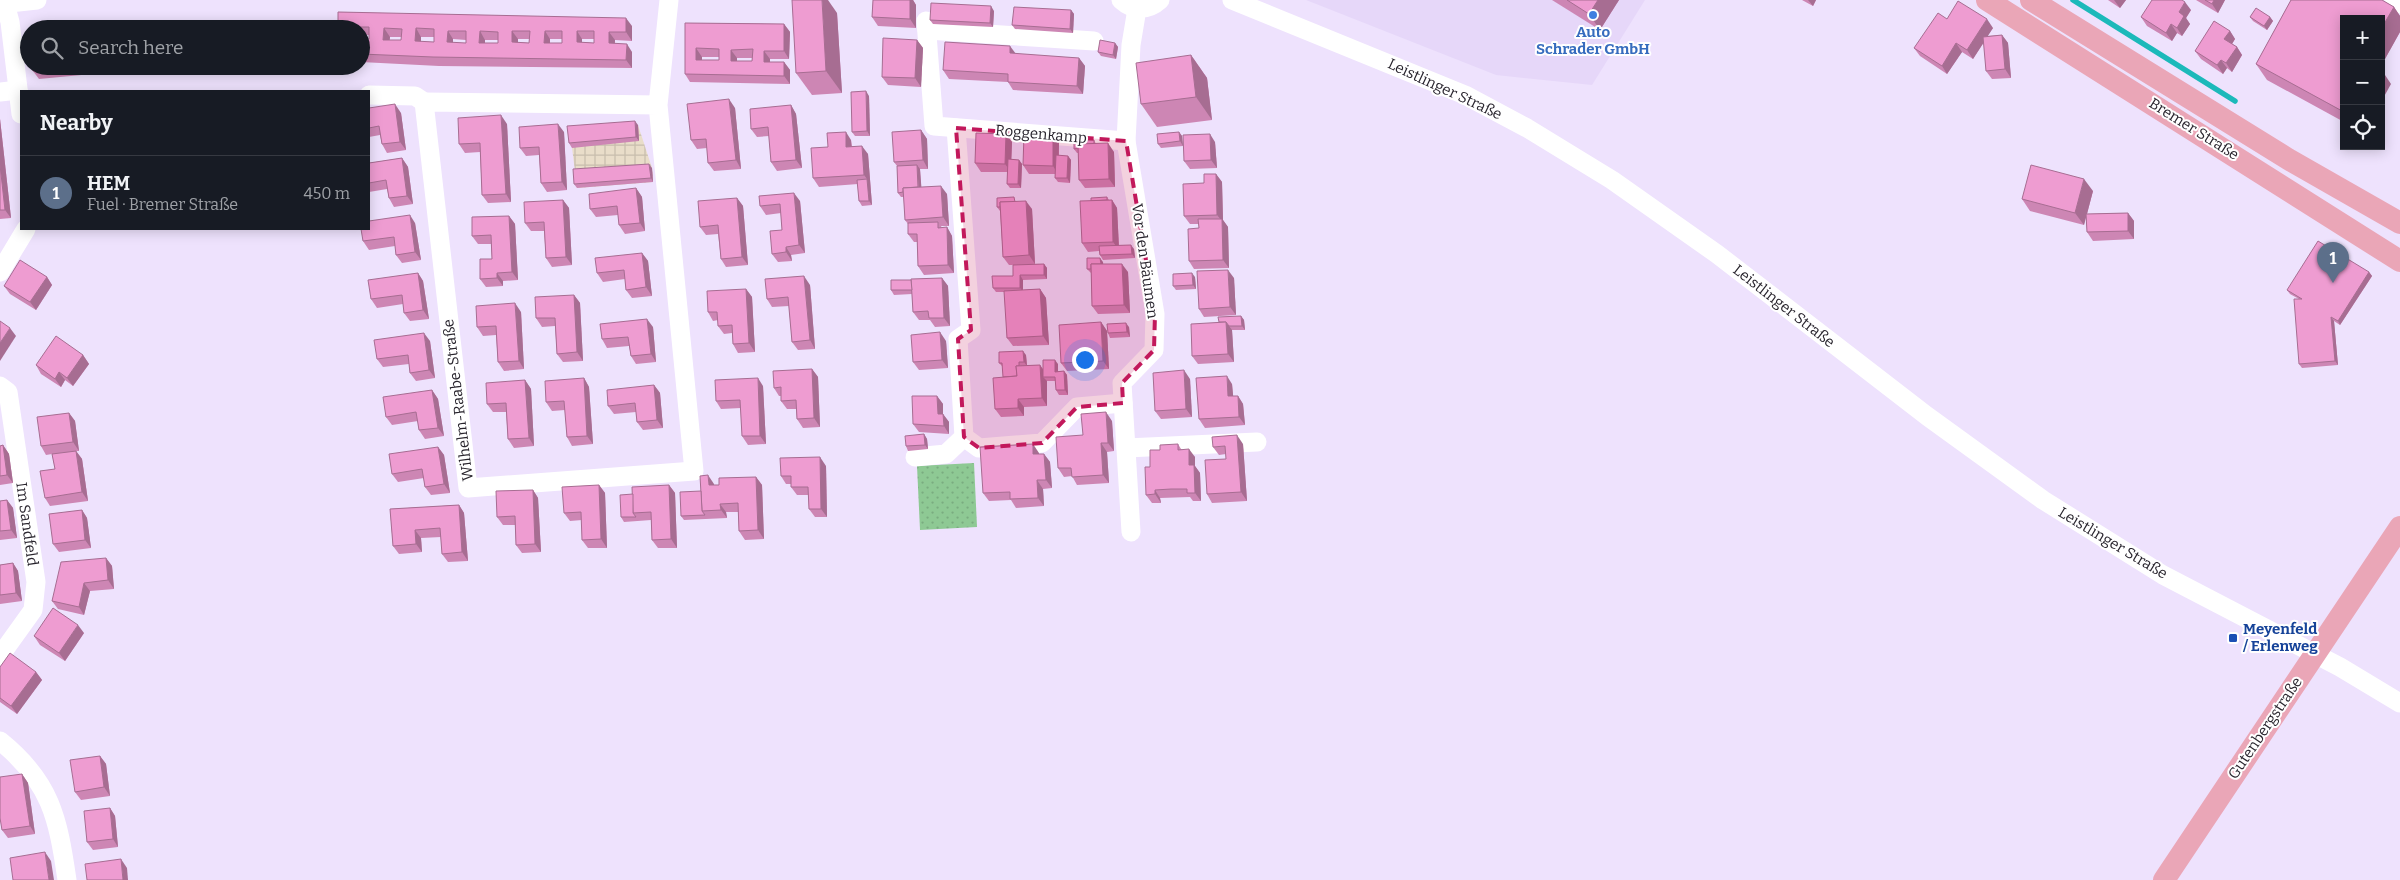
<!DOCTYPE html>
<meta charset="utf-8">
<style>
:root{--surface:#171b24;--page:#242831;--text:#f1f3f6;--muted:#9ea1a6;--line:#363941;--accent:#b45309}
body{margin:0;font-family:Bitter,serif;background:var(--page);color:var(--text)}
.controls{position:absolute;right:15px;top:15px;display:grid;overflow:hidden;border-radius:0px;box-shadow:0 2px 12px #0003}
.controls button{width:45px;height:45px;display:grid;place-items:center;padding:0;border:0;border-bottom:1px solid var(--line);background:var(--surface);color:var(--text);font:25px sans-serif}
.you{position:absolute;left:1084px;top:359px;width:18px;height:18px;margin:-12px;border:4px solid #fff;border-radius:50%;background:#1a73e8;box-shadow:0 0 0 8px #1a73e833}
.badge{display:grid;place-items:center;width:32px;height:32px;border-radius:50%;background:var(--accent);color:#fff;font-size:16px;font-weight:700}
.pin{position:absolute;translate:-50% -41px;filter:drop-shadow(0 1px 2px #0008)}
.pin::after{content:'';position:absolute;top:26px;width:18px;height:15px;background:inherit;clip-path:polygon(0 0,100% 0,50% 100%)}
.list{margin:0;padding:0;list-style:none}
h2{display:flex;justify-content:space-between;align-items:center;height:65px;margin:0;padding:0 20px;font-size:21px}
h2 small{font-size:16px;font-weight:400;color:var(--muted)}
.list li{display:grid;grid-template-columns:32px 1fr auto;gap:15px;align-items:center;box-sizing:border-box;height:75px;padding:0 20px;border-top:1px solid var(--line)}
.list b{display:block;font-size:19px;white-space:nowrap}
.list p{margin:0;font-size:16px;white-space:nowrap;color:var(--muted)}
.list em{font-size:16px;font-style:normal;color:var(--muted)}
.icon{flex:none;width:28px;height:28px;fill:none;stroke:currentColor;stroke-width:2;stroke-linecap:round;stroke-linejoin:round}
.map{position:relative;flex:none;width:2400px;height:880px;overflow:hidden}
.search{position:absolute;background:var(--surface);box-shadow:0 2px 12px #0003;left:20px;top:20px;width:350px;height:55px;display:flex;align-items:center;gap:12px;box-sizing:border-box;padding:0 18px;border-radius:28px;color:var(--muted);font-size:19px}
.panel{position:absolute;background:var(--surface);box-shadow:0 2px 12px #0003;left:20px;top:90px;width:350px;height:140px;border-radius:0px}
.map>svg:first-child{display:block}
.built{fill:#e6d7f9}
.industrial{fill:url(#industrial-grid)}
.park{fill:url(#park-dots)}
.lines{fill:none;stroke-linecap:round;stroke-linejoin:round}
.stream{stroke:#1cb9ba;stroke-width:5.5}
.minor{stroke:#fff;stroke-width:19}
.major{stroke:#eaa6b7;stroke-width:22}
.wall{fill:#cd86b4;fill-rule:evenodd}
.shaded-wall{fill:#a76d92}
.building{fill:#ee9cd1;stroke:#a76d92;fill-rule:evenodd}
.marked{fill:#c2185b;fill-opacity:0.2;stroke:#c2185b;stroke-width:4;stroke-dasharray:10 6;stroke-linejoin:round}
.shop-dot{fill:#3f7fe0;stroke:#fff;stroke-width:2}
.transit-dot{fill:#1a4fb4;stroke:#fff;stroke-width:2}
.labels{text-anchor:middle;stroke-width:4;stroke-linejoin:round;paint-order:stroke}
.shop-label{font-size:15px;font-weight:bold;fill:#366cbe;stroke:#fff}
.street-label{font-size:15px;fill:#28242d;stroke:#fff}
.transit-label{font-size:15px;font-weight:bold;fill:#164399;stroke:#fff;text-anchor:start}
</style>
<div class="map">
<svg width="2400" height="880" viewBox="0 0 2400 880">
<defs>
<pattern id="industrial-grid" width="8" height="8" patternUnits="userSpaceOnUse" patternTransform="scale(1.25)"><rect width="8" height="8" fill="#e9ddc9"/><path d="M0 4h8M4 0v8" fill="none" stroke="#c8bead"/></pattern>
<pattern id="park-dots" width="8" height="8" patternUnits="userSpaceOnUse" patternTransform="scale(1.25)"><rect width="8" height="8" fill="#8ec994"/><path d="M2 2h.1M6 6h.1" fill="none" stroke="#7aac80" stroke-width="1.8" stroke-linecap="round"/></pattern>
</defs>
<rect width="100%" height="100%" fill="#eee2fd"/>
<path class="built" d="M1306 0H1645L1592 85 1496 75Z"/>
<path class="industrial" d="M638 125 652 168 653 182 577 188 570 131Z"/>
<path class="park" d="M974 463 977 527 920 530 917 466Z"/>
<g class="lines">
<path class="stream" d="M2073 0 2235 101"/>
<g class="minor">
<path d="M4 0 10 22 21 114"/>
<path d="M1121 0C1133 11 1148 11 1160 0"/>
<path d="M1232 0 1465 95 1527 128 1612 180 1717 254 1927 416 2043 500 2163 575 2340 667 2400 703"/>
<path d="M2394 0 2400 4"/>
<path d="M0 4 37 0"/>
<path d="M926 21 934 126 1126 141"/>
<path d="M927 30 1094 41"/>
<path d="M0 92 18 90"/>
<path d="M369 95 415 96 424 102"/>
<path d="M658 105 424 102 468 488 694 471 658 105 669 0"/>
<path d="M956 128 971 330 958 339 964 437 979 448 1042 443 1077 407 1123 403"/>
<path d="M0 272 26 229"/>
<path d="M0 386 8 392 36 582 33 610 0 656"/>
<path d="M1126 448 1257 442"/>
<path d="M915 457 946 454 964 437"/>
<path d="M1131 532 1122 383 1154 350 1155 314 1126 141 1131 45 1137 9"/>
<path d="M0 741C51 782 58 818 67 880"/>
</g>
<g class="major">
<path d="M1987 0 2400 261"/>
<path d="M2031 0 2288 159 2400 223"/>
<path d="M2164 880 2400 527"/>
</g>
</g>
<g class="wall">
<path d="M873 0H913L916 5V28L878 26 872 17Z"/>
<path d="M1552 0H1619L1600 30Z"/>
<path d="M1802 0H1816L1813 6Z"/>
<path d="M2108 0H2126L2120 8Z"/>
<path d="M2196 0H2225L2218 13Z"/>
<path d="M2291 0H2382L2394 7 2400 16V32L2381 66V19H2344V122L2267 80 2256 64Z"/>
<path d="M1071 10 1074 14 1073 33 1015 29 1012 25Z"/>
<path d="M2191 10 2186 18 2190 24 2182 36 2177 33 2172 41 2147 26 2141 17Z"/>
<path d="M994 11 993 27 933 24 930 20Z"/>
<path d="M338 12 632 26V41L615 40V43L632 52V68L439 66 361 62V38L369 39V35H361V29H338ZM390 37H402L401 40H389ZM421 37H434V42H421ZM453 39 466 40V43H453ZM518 39H529V43L518 42ZM550 39H562V43H550ZM582 39H594V43L582 42ZM485 40H498V43H485Z"/>
<path d="M837 13 842 93 812 95 796 73Z"/>
<path d="M2250 17H2270L2273 21 2267 30 2253 21Z"/>
<path d="M1947 19 1993 28 1987 36 2002 35 2008 43 2011 78 1992 79 1986 71 1984 42 1973 59 1962 52 1947 74 1920 56 1914 48Z"/>
<path d="M685 23 784 24 790 32 789 59H770V62H784L790 70V84L690 82 685 74ZM702 57H719V60H702ZM737 58H752V61H737Z"/>
<path d="M2230 31 2235 39 2232 44 2237 47 2242 55 2232 72 2227 68 2223 74 2201 59 2195 51Z"/>
<path d="M917 40 923 48 921 87 888 85 882 77Z"/>
<path d="M1115 43 1118 47 1116 59 1101 56 1098 52Z"/>
<path d="M1016 54 1079 58 1085 66 1083 94 1013 90 1008 82 949 79 943 70Z"/>
<path d="M1191 55 1207 78 1212 120 1157 127 1141 104Z"/>
<path d="M32 66H91L92 74 39 79 33 71Z"/>
<path d="M869 96 870 136H855L852 132Z"/>
<path d="M791 105 796 114 802 168 777 171 771 162 769 136 757 137 751 129Z"/>
<path d="M369 108 401 113 406 150 387 153 382 144 380 135 369 137Z"/>
<path d="M735 108 741 169 714 171 708 163 707 148 697 149 691 140Z"/>
<path d="M0 119 11 218 0 219Z"/>
<path d="M507 124 511 202 488 203 482 195 480 152 465 153 459 144Z"/>
<path d="M638 125 639 141 572 148 569 143Z"/>
<path d="M921 130 927 139 928 169H920L921 187 947 194 949 226H941L942 228 947 227 952 236 954 273 924 275 918 266 917 242H914L908 234V224L905 220 904 197H901L898 193 897 166 894 162Z"/>
<path d="M564 132 567 190 547 192 541 183 539 155 526 156 520 148Z"/>
<path d="M1179 132 1182 136 1183 146 1161 148 1158 144Z"/>
<path d="M1006 134 1012 142 1011 159 1019 160 1022 164 1021 188H1010L1007 184 1008 172H981L975 163Z"/>
<path d="M851 140 852 146 868 154 872 205 862 206 859 201 858 184 819 187 813 178 828 147Z"/>
<path d="M1094 140 1096 144 1114 152 1115 187 1085 188 1079 180 1078 153H1077L1074 149Z"/>
<path d="M1215 142 1217 168 1190 169 1184 161Z"/>
<path d="M1059 143V156H1068L1071 160 1070 183 1058 182 1055 178V174H1029L1023 165Z"/>
<path d="M402 158 408 167 413 204 394 207 389 198 387 189 369 192V163Z"/>
<path d="M652 168 653 182 577 188 574 184Z"/>
<path d="M1216 174 1222 182 1223 220 1228 227 1229 268 1194 269 1189 261 1199 228V224H1190L1184 216 1204 183Z"/>
<path d="M636 188 642 197 645 231 625 234 619 225 618 215 596 217 590 209Z"/>
<path d="M2093 191 2087 214 2128 213 2134 221V239L2093 241 2087 232 2086 215 2084 225 2030 211 2022 199Z"/>
<path d="M1107 197 1109 200H1112L1117 208 1119 246 1134 249 1135 258 1103 260 1100 255 1099 251 1088 252 1082 243 1091 201Z"/>
<path d="M737 198 743 206 748 265 726 267 721 259 718 234 706 235 700 227Z"/>
<path d="M563 200 569 208 572 265 552 267 546 258 544 231H531L525 223Z"/>
<path d="M800 201 805 253 791 255 792 261 778 262 772 254 782 230 781 213 766 215 760 206Z"/>
<path d="M1017 202 1032 209 1035 264H1022H1044L1047 268V279L1023 280V290L1040 289 1046 298 1049 345 1013 346 1007 338 1005 292H996L993 288 1013 276V265H1009L1003 257 1000 211 997 207Z"/>
<path d="M509 216 515 224 518 280 503 281V286L486 287 480 279 492 259 491 244H478L472 236Z"/>
<path d="M415 223 421 260 402 263 396 255 395 246 369 250 363 241Z"/>
<path d="M642 253 648 261 652 296 632 298 626 290 625 279 603 282 597 273Z"/>
<path d="M1103 262V264L1128 272 1130 313 1098 314 1092 306 1091 273 1087 269Z"/>
<path d="M2369 272 2372 276 2340 325 2334 321 2338 365 2302 368 2299 364V299L2290 294 2287 290Z"/>
<path d="M418 273 423 281 429 319 410 321 404 313 403 304 377 308 371 299Z"/>
<path d="M47 277 52 285 36 310 10 294 4 286Z"/>
<path d="M1195 277 1196 289 1176 290 1173 286Z"/>
<path d="M942 278 948 286 950 326 935 327 930 320H919L913 312 912 294 894 295 891 290Z"/>
<path d="M1234 278 1236 315 1204 317 1199 309Z"/>
<path d="M810 285 815 349 798 350 792 342 789 306 772 307 767 299Z"/>
<path d="M746 289 752 297 755 352 738 353 733 344 732 333 724 334 718 326V320L713 321 708 312Z"/>
<path d="M574 295 580 303 583 361 563 362 557 354 555 326 542 327 536 318Z"/>
<path d="M521 312 524 369 504 371 498 362 496 335 483 336 477 327Z"/>
<path d="M1241 316 1244 320 1245 330H1232L1234 362 1198 364 1192 356 1219 322Z"/>
<path d="M1101 322 1107 331 1109 369 1067 371 1061 363Z"/>
<path d="M653 327 656 362 636 364 631 356 629 346 607 348 602 339Z"/>
<path d="M1129 327 1130 337 1110 338 1108 333Z"/>
<path d="M430 341 435 378 416 381 410 373 409 364 383 367 377 359Z"/>
<path d="M946 341 948 368 919 370 913 362Z"/>
<path d="M83 355 89 364 73 386 65 380 61 387 41 374 36 365Z"/>
<path d="M1026 355 1027 366 1040 365 1043 369 1058 364V371H1064L1067 375 1068 395H1059L1056 390V381H1047V406L1024 407V416L1001 417 995 409 1003 377V367L999 363Z"/>
<path d="M812 369 818 377 820 427 803 428 797 419 796 409H787L781 401V396H779L774 388Z"/>
<path d="M584 378 589 387 593 444 572 446 567 437 565 410 552 411 546 402Z"/>
<path d="M1190 379 1192 417 1161 419 1155 411Z"/>
<path d="M525 380 531 389 534 446 514 448 508 439 506 412H493L487 404Z"/>
<path d="M1232 384 1233 396H1238L1243 404 1245 425 1205 428 1199 419Z"/>
<path d="M654 385 660 393 663 428 643 430 637 422 636 412 614 414 608 406Z"/>
<path d="M763 386 766 444 748 445 742 436 741 408 721 409 716 401Z"/>
<path d="M432 390 438 399 444 436 425 439 419 430 418 421 392 425 386 417Z"/>
<path d="M937 396 943 404V414L949 422V434L919 432 913 424Z"/>
<path d="M69 413 75 421 79 451H76L82 459 88 501 50 506 45 498 55 469 52 454 46 455 41 446Z"/>
<path d="M1112 421 1114 451 1107 452 1109 483 1077 485 1072 476 1064 477 1058 468 1083 435Z"/>
<path d="M924 434 927 439 928 449 908 451 906 446Z"/>
<path d="M1178 444 1181 449 1195 457V466L1200 473 1201 501H1193L1190 497 1160 498 1161 503H1152L1146 495 1160 450Z"/>
<path d="M1243 444 1247 501 1212 503 1207 494 1226 459V454L1219 455 1213 447Z"/>
<path d="M3 445 9 454 13 483 0 485V446Z"/>
<path d="M438 447 444 455 450 493 431 495 425 487 424 478 398 482 392 474Z"/>
<path d="M1039 453V454H1044L1050 462 1052 488 1043 489 1044 506 1016 508 1011 500 989 501 983 493Z"/>
<path d="M826 466 827 517H815L809 509 808 495H797L791 487V484H786L781 476Z"/>
<path d="M756 477 762 485 764 539 745 540 739 531 738 512H726L727 518 684 520 681 516 701 491 714 484V485H719Z"/>
<path d="M599 485 605 493 607 548H588L582 540V520L570 521 564 513Z"/>
<path d="M669 485 675 493 677 548H658L652 540 651 520 624 522 621 517 633 494Z"/>
<path d="M533 490 538 498 541 552 522 553 516 545 515 525H503L497 517Z"/>
<path d="M7 500 13 508 17 538 0 540V501Z"/>
<path d="M459 505 464 513 468 561 448 562 442 554 441 537 421 538 422 552 399 554 393 546 390 509Z"/>
<path d="M82 510 87 518 91 548 59 552 53 544Z"/>
<path d="M106 558 112 566 114 589 90 591 84 615 58 609 52 601Z"/>
<path d="M13 563 18 571 22 601 0 604V565Z"/>
<path d="M84 633 65 661 40 645 34 636Z"/>
<path d="M0 667 36 672 42 680 17 714 0 702Z"/>
<path d="M100 756 106 764 110 796 81 800 75 792Z"/>
<path d="M22 774 28 783 35 834 8 838 2 830Z"/>
<path d="M110 808 115 816 118 847 93 850 87 842Z"/>
</g>
<g class="shaded-wall">
<path d="M822 0H828L837 13 842 93 826 71Z"/>
<path d="M910 0H913L916 5V28L910 19Z"/>
<path d="M1598 0H1619L1600 30 1589 14Z"/>
<path d="M1808 0H1816L1813 6Z"/>
<path d="M2114 0H2126L2120 8Z"/>
<path d="M2214 0H2225L2218 13 2212 4Z"/>
<path d="M2185 2 2191 10 2186 18 2190 24 2182 36 2177 28 2179 12Z"/>
<path d="M991 6 994 11 993 27 990 23Z"/>
<path d="M2394 7 2400 16V32L2381 66V29Z"/>
<path d="M1071 10 1074 14 1073 33 1070 29Z"/>
<path d="M2270 17 2273 21 2267 30 2264 26Z"/>
<path d="M626 18 632 26V41L626 32Z"/>
<path d="M1987 19 1993 28 1973 59 1967 50Z"/>
<path d="M784 24 790 32 789 59 784 51Z"/>
<path d="M2171 24 2177 33 2172 41 2166 33Z"/>
<path d="M384 28 390 37 389 48 383 40Z"/>
<path d="M416 28 421 37V50L415 41Z"/>
<path d="M448 31 453 39V51L447 42Z"/>
<path d="M480 31 485 40V51L479 43Z"/>
<path d="M512 31 518 39V51L512 42Z"/>
<path d="M545 31 550 39V51L544 43Z"/>
<path d="M577 31 582 39V51L577 42Z"/>
<path d="M2230 31 2235 39 2230 47 2224 39Z"/>
<path d="M609 32 615 40 614 52 609 43Z"/>
<path d="M2002 35 2008 43 2011 78 2005 69Z"/>
<path d="M917 40 923 48 921 87 915 78Z"/>
<path d="M1115 43 1118 47 1116 59 1113 55Z"/>
<path d="M1956 43 1962 52 1947 74 1942 66Z"/>
<path d="M627 44 632 52V68L626 60Z"/>
<path d="M1010 46 1016 54 1010 53Z"/>
<path d="M2237 47 2242 55 2232 72 2226 63Z"/>
<path d="M696 48 702 57V68L696 60Z"/>
<path d="M731 50 737 58V69L731 61Z"/>
<path d="M764 51 770 59V70L764 62Z"/>
<path d="M1191 55 1207 78 1212 120 1196 97Z"/>
<path d="M1079 58 1085 66 1083 94 1077 86Z"/>
<path d="M2221 60 2227 68 2223 74 2217 65Z"/>
<path d="M784 62 790 70V84L784 76Z"/>
<path d="M87 66H91L92 74Z"/>
<path d="M2381 69 2391 84 2381 102Z"/>
<path d="M866 91 869 96 870 136 867 131Z"/>
<path d="M729 99 735 108 741 169 736 160Z"/>
<path d="M395 104 401 113 406 150 400 142Z"/>
<path d="M791 105 796 114 802 168 796 160Z"/>
<path d="M501 115 507 124 511 202 506 194Z"/>
<path d="M0 119 11 218 5 210 0 165Z"/>
<path d="M635 121 638 125 639 141 636 137Z"/>
<path d="M558 124 564 132 567 190 562 182Z"/>
<path d="M921 130 927 139 928 169 923 160Z"/>
<path d="M846 132 851 140 852 155 846 147Z"/>
<path d="M1179 132 1182 136 1183 146 1180 141Z"/>
<path d="M1006 134 1012 142 1011 172 1005 164Z"/>
<path d="M1210 134 1215 142 1217 168 1211 160Z"/>
<path d="M1053 135 1059 143 1058 174 1053 166Z"/>
<path d="M1108 143 1114 152 1115 187 1109 179Z"/>
<path d="M862 146 868 154 872 205 869 201 867 179 864 175Z"/>
<path d="M1068 156 1071 160 1070 183 1067 178Z"/>
<path d="M402 158 408 167 413 204 407 196Z"/>
<path d="M1019 160 1022 164 1021 188 1018 184Z"/>
<path d="M649 164 652 168 653 182 651 178Z"/>
<path d="M917 165 920 169 922 195 919 191Z"/>
<path d="M1216 174 1222 182 1223 220 1228 227 1229 268 1223 260 1222 221 1217 215Z"/>
<path d="M2084 179 2093 191 2084 225 2075 213Z"/>
<path d="M941 186 947 194 949 226 943 217Z"/>
<path d="M636 188 642 197 645 231 640 223Z"/>
<path d="M794 193 800 201 805 253 799 245Z"/>
<path d="M737 198 743 206 748 265 742 257Z"/>
<path d="M563 200 569 208 572 265 566 257Z"/>
<path d="M1112 200 1117 208 1119 250 1113 242Z"/>
<path d="M1026 201 1032 209 1035 264 1029 255Z"/>
<path d="M2128 213 2134 221V239L2128 231Z"/>
<path d="M410 215 415 223 421 260 415 252Z"/>
<path d="M509 216 515 224 518 280 512 272Z"/>
<path d="M947 227 952 236 954 273 948 265Z"/>
<path d="M1131 245 1134 249 1135 258 1132 254Z"/>
<path d="M786 247 791 255 792 261 786 252Z"/>
<path d="M642 253 648 261 652 296 646 287Z"/>
<path d="M1100 258 1103 262 1104 272 1101 268Z"/>
<path d="M1044 264 1047 268V279L1044 275Z"/>
<path d="M1122 264 1128 272 1130 313 1124 305Z"/>
<path d="M1228 270 1234 278 1236 315 1230 307Z"/>
<path d="M2369 272 2372 276 2340 325 2338 321Z"/>
<path d="M418 273 423 281 429 319 423 310Z"/>
<path d="M497 273 503 281V286L497 278Z"/>
<path d="M1192 273 1195 277 1196 289 1193 285Z"/>
<path d="M1020 275 1023 280V292L1020 288Z"/>
<path d="M804 276 810 285 815 349 810 340Z"/>
<path d="M47 277 52 285 36 310 30 302Z"/>
<path d="M942 278 948 286 950 326 944 318Z"/>
<path d="M746 289 752 297 755 352 749 343Z"/>
<path d="M1040 289 1046 298 1049 345 1043 336Z"/>
<path d="M574 295 580 303 583 361 577 352Z"/>
<path d="M515 303 521 312 524 369 519 361Z"/>
<path d="M1241 316 1244 320 1245 330 1242 326Z"/>
<path d="M2331 317 2334 321 2338 365 2335 361Z"/>
<path d="M647 319 653 327 656 362 651 354Z"/>
<path d="M1101 322 1107 331 1109 369 1103 361Z"/>
<path d="M1226 322 1232 330 1234 362 1228 354Z"/>
<path d="M1126 323 1129 327 1130 337 1127 332Z"/>
<path d="M10 328 16 336 0 361V343Z"/>
<path d="M940 332 946 341 948 368 942 360Z"/>
<path d="M424 333 430 341 435 378 429 370Z"/>
<path d="M1023 351 1026 355 1027 366 1024 362Z"/>
<path d="M83 355 89 364 73 386 67 378Z"/>
<path d="M1055 360 1058 364V376L1055 372Z"/>
<path d="M1040 365 1046 374 1043 377 1047 381V406L1042 398Z"/>
<path d="M812 369 818 377 820 427 814 418Z"/>
<path d="M1184 370 1190 379 1192 417 1186 409Z"/>
<path d="M1064 371 1067 375 1068 395 1065 390Z"/>
<path d="M59 372 65 380 61 387 55 379Z"/>
<path d="M1227 376 1232 384 1234 405 1228 396Z"/>
<path d="M584 378 589 387 593 444 587 436Z"/>
<path d="M758 378 763 386 766 444 760 436Z"/>
<path d="M525 380 531 389 534 446 529 438Z"/>
<path d="M654 385 660 393 663 428 657 420Z"/>
<path d="M432 390 438 399 444 436 438 428Z"/>
<path d="M937 396 943 404V422L938 414Z"/>
<path d="M1238 396 1243 404 1245 425 1239 417Z"/>
<path d="M1018 399 1024 407V416L1018 408Z"/>
<path d="M1106 412 1112 421 1114 451 1108 443Z"/>
<path d="M69 413 75 421 79 451 73 442Z"/>
<path d="M943 414 949 422V434L944 426Z"/>
<path d="M924 434 927 439 928 449 925 445Z"/>
<path d="M1237 435 1243 444 1247 501 1241 492Z"/>
<path d="M1101 443 1107 452 1109 483 1103 475Z"/>
<path d="M1033 444 1039 453V462L1033 454Z"/>
<path d="M3 445 9 454 13 483 7 475Z"/>
<path d="M438 447 444 455 450 493 444 484Z"/>
<path d="M1189 449 1195 457V466L1200 473 1201 501 1195 493 1189 465Z"/>
<path d="M76 451 82 459 88 501 82 492Z"/>
<path d="M1044 454 1050 462 1052 488 1046 480Z"/>
<path d="M820 457 826 466 827 517 821 509Z"/>
<path d="M708 475 714 484 715 494 709 485Z"/>
<path d="M756 477 762 485 764 539 758 530Z"/>
<path d="M1037 480 1043 489 1044 506 1038 498Z"/>
<path d="M599 485 605 493 607 548 601 539Z"/>
<path d="M669 485 675 493 677 548 671 539Z"/>
<path d="M533 490 538 498 541 552 535 544Z"/>
<path d="M1155 490 1160 498 1161 503 1155 494Z"/>
<path d="M7 500 13 508 17 538 11 530Z"/>
<path d="M720 504 726 512 727 518 721 510Z"/>
<path d="M459 505 464 513 468 561 462 552Z"/>
<path d="M82 510 87 518 91 548 85 540Z"/>
<path d="M415 530 421 538 422 552 416 544Z"/>
<path d="M106 558 112 566 114 589 108 580Z"/>
<path d="M13 563 18 571 22 601 16 593Z"/>
<path d="M84 583 90 591 84 615 79 607Z"/>
<path d="M78 625 84 633 65 661 59 653Z"/>
<path d="M36 672 42 680 17 714 11 706Z"/>
<path d="M100 756 106 764 110 796 104 787Z"/>
<path d="M22 774 28 783 35 834 30 826Z"/>
<path d="M110 808 115 816 118 847 113 839Z"/>
<path d="M45 852 51 861 54 880H49Z"/>
<path d="M121 859 127 868 128 880H123Z"/>
</g>
<g class="building">
<path d="M792 0H822L826 71 796 73Z"/>
<path d="M873 0H910V19L872 17Z"/>
<path d="M1567 0H1598L1589 14Z"/>
<path d="M2152 0H2182L2185 2 2179 12 2184 16 2177 28 2171 24 2166 33 2141 17Z"/>
<path d="M2205 0H2214L2212 4Z"/>
<path d="M2291 0H2382L2394 7 2381 29V19H2344V112L2256 64Z"/>
<path d="M1958 1 1987 19 1967 50 1956 43 1942 66 1914 48 1938 13 1947 19Z"/>
<path d="M931 3 991 6 990 23 930 20Z"/>
<path d="M1014 7 1071 10 1070 29 1012 25Z"/>
<path d="M2256 8 2270 17 2264 26 2250 17Z"/>
<path d="M338 12 626 18V32H609V43L627 44 626 60 433 57 361 54V38L369 39V27H351V29H338ZM384 28 402 29 401 40H383ZM416 28 434 29V42L415 41ZM448 31H466V43L447 42ZM480 31 498 32V43H479ZM512 31H530L529 43 512 42ZM545 31H562V43H544ZM577 31H594V43L577 42Z"/>
<path d="M2214 21 2230 31 2224 39 2237 47 2226 63 2221 60 2217 65 2195 51Z"/>
<path d="M685 23 784 24V51H764V62H784V76L685 74ZM696 48 719 49V60H696ZM753 49 752 61H731V50Z"/>
<path d="M2002 35 2005 69 1986 71 1983 37Z"/>
<path d="M883 38 917 40 915 78 882 77Z"/>
<path d="M1100 40 1115 43 1113 55 1098 52Z"/>
<path d="M945 42 1010 46V53L1079 58 1077 86 1008 82V74L943 70Z"/>
<path d="M1191 55 1196 97 1141 104 1136 63Z"/>
<path d="M32 66H76L33 71Z"/>
<path d="M866 91 867 131 852 132 851 92Z"/>
<path d="M729 99 736 160 708 163 706 139 691 140 687 104Z"/>
<path d="M395 104 400 142 382 144 379 126 369 128V108Z"/>
<path d="M791 105 796 160 771 162 768 127 751 129 750 109Z"/>
<path d="M501 115 506 194 482 195 480 143 459 144 458 118Z"/>
<path d="M635 121 636 137 569 143 567 126Z"/>
<path d="M558 124 562 182 541 183 539 147 520 148 519 127Z"/>
<path d="M921 130 923 160 894 162 892 132Z"/>
<path d="M846 132V147L862 146 864 175 813 178 811 148 828 147 827 133Z"/>
<path d="M1179 132 1180 141 1158 144 1157 134Z"/>
<path d="M976 133 1006 134 1005 164 975 163Z"/>
<path d="M1024 134 1053 135V166L1023 165Z"/>
<path d="M1210 134 1211 160 1184 161 1183 135Z"/>
<path d="M1094 140V144H1078V148L1074 149V141Z"/>
<path d="M1108 143 1109 179 1079 180 1078 144Z"/>
<path d="M1056 155 1068 156 1067 178H1055Z"/>
<path d="M402 158 407 196 389 198 386 180 369 183V163Z"/>
<path d="M1008 159 1019 160 1018 184H1007Z"/>
<path d="M649 164 651 178 574 184 573 169Z"/>
<path d="M0 165 5 210H0Z"/>
<path d="M917 165 918 187 903 188V192L898 193 897 166Z"/>
<path d="M2031 165 2084 179 2075 213 2022 199Z"/>
<path d="M1204 174H1216L1217 215 1184 216 1183 184 1204 183Z"/>
<path d="M867 179 869 201H859L857 180Z"/>
<path d="M941 186 943 217 905 220 903 188Z"/>
<path d="M636 188 640 223 619 225 617 206 590 209 589 194Z"/>
<path d="M794 193 799 245 786 247V252L772 254 770 231 782 230 780 204 760 206 759 196Z"/>
<path d="M1014 197 1015 202H1000V207H997V198Z"/>
<path d="M1107 197V200L1091 201V198Z"/>
<path d="M737 198 742 257 721 259 718 225 700 227 698 201Z"/>
<path d="M563 200 566 257 546 258 544 222 525 223 524 202Z"/>
<path d="M1112 200 1113 242 1082 243 1080 201Z"/>
<path d="M1026 201 1029 255 1003 257 1000 202Z"/>
<path d="M2128 213V231L2087 232 2086 214Z"/>
<path d="M410 215 415 252 396 255 394 237 363 241 361 229H369V221Z"/>
<path d="M509 216 512 272 497 273V278L480 279V259H492L491 235 472 236V217Z"/>
<path d="M1198 219H1222L1223 260 1189 261 1188 229 1199 228Z"/>
<path d="M938 222V228L947 227 948 265 918 266 917 234H908V223Z"/>
<path d="M2318 241 2369 272 2338 321 2331 317 2335 361 2299 364 2294 299H2302L2287 290Z"/>
<path d="M1131 245 1132 254 1100 255 1099 246Z"/>
<path d="M642 253 646 287 626 290 624 270 597 273 595 258Z"/>
<path d="M1087 258H1100L1101 264H1091V269H1087Z"/>
<path d="M20 260 47 277 30 302 4 286Z"/>
<path d="M1044 264V275H1020V288H993L992 276H1013V265Z"/>
<path d="M1091 264H1122L1124 305 1092 306Z"/>
<path d="M1228 270 1230 307 1199 309 1197 271Z"/>
<path d="M418 273 423 310 404 313 402 295 371 299 368 280Z"/>
<path d="M1192 273 1193 285 1173 286V274Z"/>
<path d="M804 276 810 340 792 342 788 297 767 299 765 279Z"/>
<path d="M942 278 944 318H929L928 311 913 312 911 279Z"/>
<path d="M891 280H911L912 290H891Z"/>
<path d="M746 289 749 343 733 344 732 325 718 326 717 312H708L707 291Z"/>
<path d="M1040 289 1043 336 1007 338 1004 291Z"/>
<path d="M574 295 577 352 557 354 555 318H536L535 297Z"/>
<path d="M515 303 519 361 498 362 496 326 477 327 476 306Z"/>
<path d="M1241 316 1242 326H1229L1226 322H1219L1218 317Z"/>
<path d="M647 319 651 354 631 356 628 337 602 339 600 324Z"/>
<path d="M0 321 10 328 0 343Z"/>
<path d="M1101 322 1103 361 1061 363 1059 325Z"/>
<path d="M1226 322 1228 354 1192 356 1191 324Z"/>
<path d="M1126 323 1127 332 1108 333 1107 324Z"/>
<path d="M940 332 942 360 913 362 911 335Z"/>
<path d="M424 333 429 370 410 373 408 355 377 359 374 340Z"/>
<path d="M56 336 83 355 67 378 59 372 55 379 36 365Z"/>
<path d="M1023 351 1024 362H1019V366H1016L1017 376 1003 377 1002 363H999V352Z"/>
<path d="M1043 360H1055V372L1064 371 1065 390H1056L1055 377H1043Z"/>
<path d="M1040 365 1042 398 1018 399V408L995 409 993 378 1017 376 1016 366Z"/>
<path d="M812 369 814 418 797 419 796 400 781 401V387L774 388 773 371Z"/>
<path d="M1184 370 1186 409 1155 411 1153 373Z"/>
<path d="M1227 376 1228 396H1238L1239 417 1199 419 1196 378Z"/>
<path d="M584 378 587 436 567 437 564 401 546 402 545 381Z"/>
<path d="M758 378 760 436H742L740 400 716 401 715 380Z"/>
<path d="M525 380 529 438 508 439 506 403 487 404 486 383Z"/>
<path d="M654 385 657 420 637 422 635 403 608 406 607 390Z"/>
<path d="M432 390 438 428 419 430 416 412 386 417 383 397Z"/>
<path d="M912 396H937L938 414H943L944 426 913 424Z"/>
<path d="M1106 412 1108 443H1101L1103 475 1072 477 1071 468H1058L1056 437 1083 435 1081 414Z"/>
<path d="M69 413 73 442 41 446 37 417Z"/>
<path d="M924 434 925 445 906 446 905 436Z"/>
<path d="M1237 435 1241 492 1207 494 1205 460 1226 459 1225 446 1213 447 1212 437Z"/>
<path d="M1033 444V454H1044L1046 480H1037L1038 498 1010 499V492L983 493 980 447Z"/>
<path d="M1178 444V450L1189 449V465H1194L1195 493H1187V489H1171L1155 490V494L1146 495 1145 467H1150V450H1160V445Z"/>
<path d="M3 445 7 475 0 476V446Z"/>
<path d="M438 447 444 484 425 487 422 469 392 474 389 454Z"/>
<path d="M76 451 82 492 45 498 40 471 55 469 52 454Z"/>
<path d="M820 457 821 509H809L808 487H791V476H781L780 458Z"/>
<path d="M708 475 709 485H719V478L756 477 758 530 739 531 738 503 720 504 721 510 702 511 700 476Z"/>
<path d="M599 485 601 539 582 540 581 512 564 513 562 487Z"/>
<path d="M669 485 671 539 652 540 651 512 633 513 632 487Z"/>
<path d="M533 490 535 544 516 545 515 516 497 517 496 491Z"/>
<path d="M701 491 702 511 705 515 681 516 680 492Z"/>
<path d="M633 494V513L636 517H621L620 495Z"/>
<path d="M7 500 11 530 0 531V501Z"/>
<path d="M459 505 462 552 442 554 440 528 415 530 416 544 393 546 390 509Z"/>
<path d="M82 510 85 540 53 544 49 514Z"/>
<path d="M106 558 108 580 84 583 79 607 52 601 61 562Z"/>
<path d="M13 563 16 593 0 595V565Z"/>
<path d="M53 608 78 625 59 653 34 636Z"/>
<path d="M10 653 36 672 11 706 0 698V667Z"/>
<path d="M100 756 104 787 75 792 70 760Z"/>
<path d="M22 774 30 826 2 830 0 818V777Z"/>
<path d="M110 808 113 839 87 842 84 811Z"/>
<path d="M45 852 49 880H13L10 858Z"/>
<path d="M121 859 123 880H87L85 864Z"/>
</g>
<path class="marked" d="M956 128 1126 141 1155 314 1154 350 1122 383 1123 403 1077 407 1042 443 979 448 964 437 958 339 971 330Z"/>
<circle class="shop-dot" cx="1593" cy="15" r="5"/>
<rect class="transit-dot" x="2228" y="633" width="10" height="10" rx="2.5"/>
<g class="labels">
<g class="shop-label">
<text x="1593" y="37">Auto<tspan x="1593" dy="17">Schrader GmbH</tspan></text>
</g>
<g class="street-label">
<text transform="translate(1445 89) rotate(25)" y="5">Leistlinger Straße</text>
<text transform="translate(2194 129) rotate(32)" y="5">Bremer Straße</text>
<text transform="translate(1041 134) rotate(5)" y="5">Roggenkamp</text>
<text transform="translate(1145 261) rotate(82)" y="5">Vor den Bäumen</text>
<text transform="translate(1784 306) rotate(38)" y="5">Leistlinger Straße</text>
<text transform="translate(458 400) rotate(-97)" y="5">Wilhelm-Raabe-Straße</text>
<text transform="translate(27 524) rotate(82)" y="5">Im Sandfeld</text>
<text transform="translate(2113 543) rotate(31)" y="5">Leistlinger Straße</text>
<text transform="translate(2265 728) rotate(-56)" y="5">Gutenbergstraße</text>
</g>
<g class="transit-label">
<text x="2243" y="634">Meyenfeld<tspan x="2243" dy="17">/ Erlenweg</tspan></text>
</g>
</g>
</svg>
<div class="controls">
<button>+</button>
<button>−</button>
<button><svg class="icon" aria-label="locate" viewBox="0 0 24 24"><circle cx="12" cy="12" r="6"/><path d="M12 2v4M12 18v4M2 12h4M18 12h4"/></svg></button>
</div>
<div class="you"></div>
<div class="pin badge" style="left:2333px;top:283px;background:#5c6f8a">1</div>
<div class="search"><svg class="icon" aria-label="search" viewBox="0 0 24 24"><circle cx="10" cy="10" r="6"/><path d="M15 15l6 6"/></svg>Search here</div>
<section class="panel">
<h2>Nearby<small></small></h2>
<ul class="list">
<li><span class="badge" style="background:#5c6f8a">1</span><div><b>HEM</b><p>Fuel · Bremer Straße</p></div><em>450 m</em></li>
</ul>
</section>
</div>
